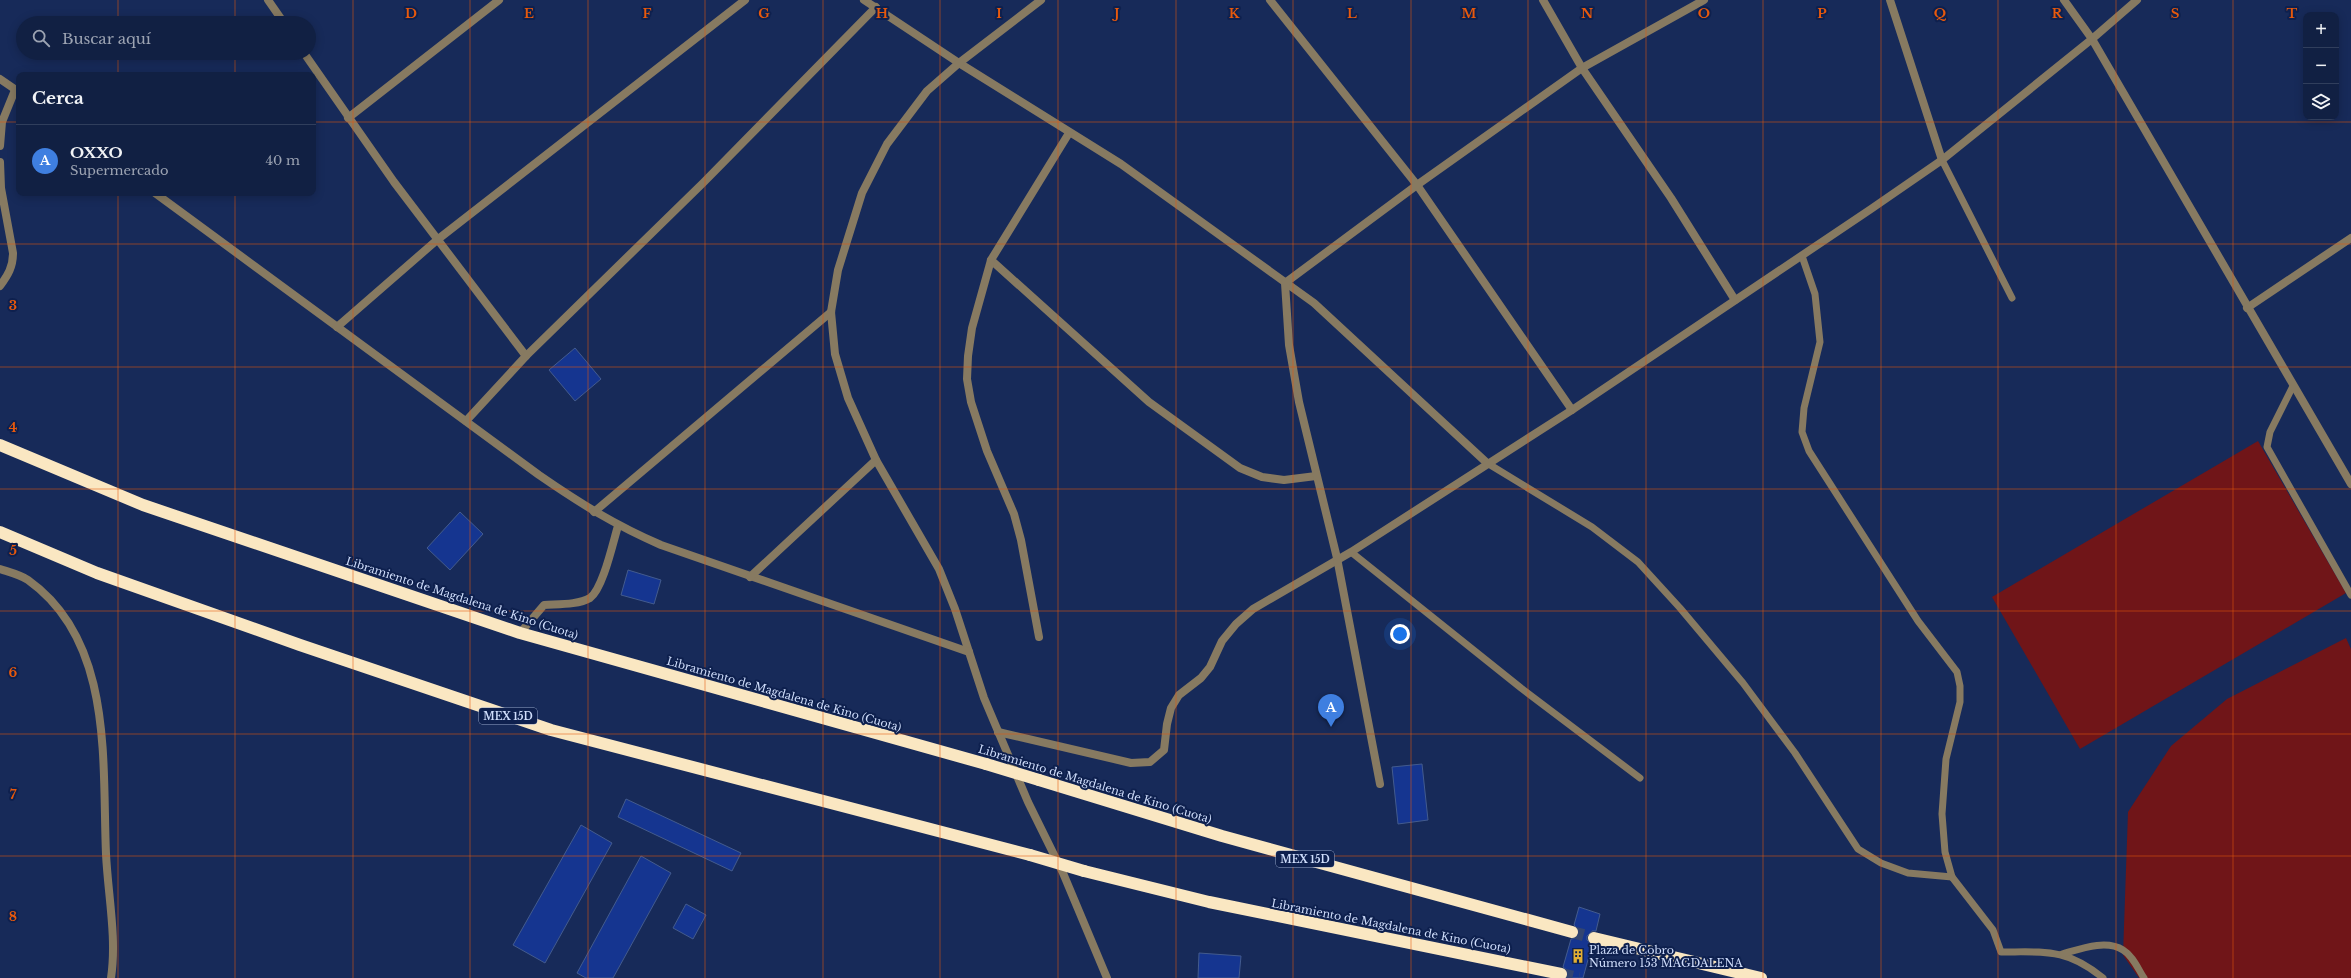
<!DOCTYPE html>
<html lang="es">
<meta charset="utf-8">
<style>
:root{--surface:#112043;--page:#1e2d4e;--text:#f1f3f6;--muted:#9ca3b2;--line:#303e5c;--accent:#8bbbb9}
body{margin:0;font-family:"Libre Baskerville",serif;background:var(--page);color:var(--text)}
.controls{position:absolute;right:12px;top:12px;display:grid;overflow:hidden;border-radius:8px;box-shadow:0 2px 10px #0003}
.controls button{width:36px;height:36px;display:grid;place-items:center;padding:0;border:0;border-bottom:1px solid var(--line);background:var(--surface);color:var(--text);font:20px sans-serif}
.you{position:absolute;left:1400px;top:634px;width:14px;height:14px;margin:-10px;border:3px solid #fff;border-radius:50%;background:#1a73e8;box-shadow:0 0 0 6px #1a73e833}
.badge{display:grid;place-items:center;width:26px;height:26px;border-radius:50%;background:var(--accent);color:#fff;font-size:13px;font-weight:700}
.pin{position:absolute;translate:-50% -33px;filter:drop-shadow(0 1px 2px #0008)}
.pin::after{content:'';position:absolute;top:21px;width:14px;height:12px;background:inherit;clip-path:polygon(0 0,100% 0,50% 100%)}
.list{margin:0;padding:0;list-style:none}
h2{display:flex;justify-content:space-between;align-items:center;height:52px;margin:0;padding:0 16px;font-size:17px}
h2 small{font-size:13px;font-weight:400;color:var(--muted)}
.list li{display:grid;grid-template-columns:26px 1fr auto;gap:12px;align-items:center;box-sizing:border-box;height:72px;padding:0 16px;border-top:1px solid var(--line)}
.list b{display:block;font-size:15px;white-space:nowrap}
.list p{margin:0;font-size:13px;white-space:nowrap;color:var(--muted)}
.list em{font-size:13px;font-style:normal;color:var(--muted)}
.icon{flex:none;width:22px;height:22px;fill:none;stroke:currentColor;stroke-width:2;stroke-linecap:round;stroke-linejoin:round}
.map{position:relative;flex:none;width:2351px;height:978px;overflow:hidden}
.search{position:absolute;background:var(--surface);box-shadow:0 2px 10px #0003;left:16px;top:16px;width:300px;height:44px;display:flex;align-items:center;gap:10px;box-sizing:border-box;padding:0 14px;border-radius:22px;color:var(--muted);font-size:15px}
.panel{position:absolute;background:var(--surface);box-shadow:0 2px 10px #0003;left:16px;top:72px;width:300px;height:124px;border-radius:8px}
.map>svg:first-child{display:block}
.green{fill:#701518}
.building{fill:#153590;stroke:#435b8e}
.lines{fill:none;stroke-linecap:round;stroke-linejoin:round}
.motorway-tunnel{stroke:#334571;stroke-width:12;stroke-dasharray:12 6;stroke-linecap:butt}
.service{stroke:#877a61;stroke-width:7}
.minor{stroke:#877a61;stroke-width:8}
.motorway{stroke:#fae7c2;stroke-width:12}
.motorway-bridge{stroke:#fae7c2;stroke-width:12}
.grid{fill:none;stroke:#e8590c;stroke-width:1;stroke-opacity:0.55}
.labels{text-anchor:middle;stroke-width:4;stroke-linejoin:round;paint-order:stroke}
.shield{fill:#0e204e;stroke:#95a4c7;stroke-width:1}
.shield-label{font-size:10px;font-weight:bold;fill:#cfddfb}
.street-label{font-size:11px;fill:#cfddfb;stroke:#0e204e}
.poi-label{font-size:11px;fill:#cfddfb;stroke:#0e204e;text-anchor:start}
.grid-label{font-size:13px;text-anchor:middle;font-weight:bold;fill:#e8590c;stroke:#0e204e;stroke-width:4;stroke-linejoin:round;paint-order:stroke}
</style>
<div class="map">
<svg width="2351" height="978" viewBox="0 0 2351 978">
<rect width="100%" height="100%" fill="#172a59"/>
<g class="green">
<path d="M2258 441 2346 593 2080 749 1992 597Z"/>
<path d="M2346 638 2351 649V978H2139L2123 955 2128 812 2171 746 2227 699Z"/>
</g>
<g class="building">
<path d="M575 348 601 379 575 401 549 370Z"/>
<path d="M460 512 483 534 450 570 427 548Z"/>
<path d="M628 570 661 580 654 604 621 595Z"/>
<path d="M1422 764 1428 820 1398 824 1392 767Z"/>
<path d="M626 799 741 853 732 871 618 817Z"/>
<path d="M581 825 612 843 545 963 513 945Z"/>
<path d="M641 856 671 873 613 978H586L577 973Z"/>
<path d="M686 904 706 915 693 939 673 928Z"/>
<path d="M1579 907 1600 914 1596 931H1592L1587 936V940L1592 945 1583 978H1567L1568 971 1563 967 1571 939 1577 938 1579 934V930L1574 925Z"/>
<path d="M1199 953 1241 956 1239 978H1198Z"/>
</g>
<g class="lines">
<g class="motorway-tunnel">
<path d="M1572 932 1594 938"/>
<path d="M1561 974 1579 978"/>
</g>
<g class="service">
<path d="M1942 160 2012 298"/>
<path d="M1802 256 1815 294 1820 342 1804 408 1802 432 1809 451 1918 621 1957 672 1960 686V702L1946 759 1942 814 1945 852 1952 877 1993 930 2001 952C2045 952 2067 948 2103 978"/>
<path d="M2293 386 2270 432 2267 447 2351 595"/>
<path d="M1487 463 1592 527 1638 562 1680 608 1743 683 1795 753 1858 849 1881 863 1908 873 1952 877"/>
<path d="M1351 552 1521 688 1640 778"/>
<path d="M2062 954C2080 949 2106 939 2123 950 2133 956 2138 969 2144 978"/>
</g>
<g class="minor">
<path d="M268 0 284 23"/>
<path d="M864 0 959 63 1121 164 1314 303 1487 463"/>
<path d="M1041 0 959 63 927 91 887 144 862 193 838 270 831 312 835 354 848 398 876 460 939 569 955 609 984 698 1028 802 1063 873 1107 978"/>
<path d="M1270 0 1417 185 1572 410"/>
<path d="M1543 0 1582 68 1671 198 1735 300"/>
<path d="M1890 0 1942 160"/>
<path d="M2064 0 2092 39 2351 484"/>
<path d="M304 53 394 182 526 356"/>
<path d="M0 79 19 92"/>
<path d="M348 118 499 0"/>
<path d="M0 146 2 122 15 90"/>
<path d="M0 162 1 188 13 253C13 267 8 275 0 286"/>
<path d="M155 193 539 475C581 504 615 525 661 545L969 652"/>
<path d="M991 260 1149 402 1240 468 1262 477 1284 480 1316 476"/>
<path d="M2247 308 2351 238"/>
<path d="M337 327 437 240 745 0"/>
<path d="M466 421 526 356 703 183 876 7"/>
<path d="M594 512 831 312"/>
<path d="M0 569C9 572 21 575 28 580 114 641 102 762 106 854 108 895 117 938 111 978"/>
<path d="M750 577 876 460"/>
<path d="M520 633 544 605C558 604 578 605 590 598 603 589 613 542 618 526"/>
<path d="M1039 637 1021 540 1014 514 987 451 971 402 967 379 968 356 972 328 991 260 1069 133"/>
<path d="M998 732 1131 763 1150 762 1164 750 1167 724 1171 708 1179 695 1201 678 1210 667 1222 641 1236 624 1253 609 1351 552 1572 410 1871 209 1942 160 2092 39 2137 0"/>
<path d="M1380 784 1337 558 1299 402 1289 345 1285 283 1417 185 1582 68 1704 0"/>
</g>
<g class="motorway">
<path d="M0 445 143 505 520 633 986 764"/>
<path d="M0 532 97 573 300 645 551 730 1030 855"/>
<path d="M1039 780 1222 836 1572 932"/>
<path d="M1084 871 1209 902 1561 974"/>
<path d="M1594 938 1761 978"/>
</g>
<g class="motorway-bridge">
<path d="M986 764 1039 780"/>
<path d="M1030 855 1084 871"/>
</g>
</g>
<path class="grid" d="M118 0V23M235 0V23M353 0V978M470 0V978M588 0V978M705 0V978M823 0V978M940 0V978M1058 0V978M1176 0V978M1293 0V978M1411 0V978M1528 0V978M1646 0V978M1763 0V978M1881 0V978M1998 0V978M2116 0V978M2233 0V978M118 53V75M235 53V75M0 122H19M313 122H2351M118 193V978M235 193V978M0 244H2351M0 367H2351M0 489H2351M0 611H2351M0 734H2351M0 856H2351"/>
<defs>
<symbol id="building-bare" viewBox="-9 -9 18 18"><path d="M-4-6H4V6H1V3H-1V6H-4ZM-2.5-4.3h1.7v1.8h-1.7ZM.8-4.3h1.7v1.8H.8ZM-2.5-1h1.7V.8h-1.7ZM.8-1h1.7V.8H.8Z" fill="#e2af34" stroke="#0e204e" stroke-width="2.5" paint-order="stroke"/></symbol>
</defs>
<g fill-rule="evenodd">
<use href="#building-bare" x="1568" y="946" width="20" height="20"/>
</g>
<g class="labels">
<g class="shield">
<rect x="479" y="708" width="58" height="16" rx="3"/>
<rect x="1276" y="851" width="58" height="16" rx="3"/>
</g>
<g class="shield-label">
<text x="508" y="720">MEX 15D</text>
<text x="1305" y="863">MEX 15D</text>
</g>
<g class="street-label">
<text transform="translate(462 598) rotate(18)" y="4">Libramiento de Magdalena de Kino (Cuota)</text>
<text transform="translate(784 694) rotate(16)" y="4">Libramiento de Magdalena de Kino (Cuota)</text>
<text transform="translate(1095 784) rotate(17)" y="4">Libramiento de Magdalena de Kino (Cuota)</text>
<text transform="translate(1391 926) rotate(11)" y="4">Libramiento de Magdalena de Kino (Cuota)</text>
</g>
<g class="poi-label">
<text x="1589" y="954">Plaza de Cobro<tspan x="1589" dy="13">Número 153 MAGDALENA</tspan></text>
</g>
</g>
<g class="grid-label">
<text x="411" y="18">D</text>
<text x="529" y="18">E</text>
<text x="647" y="18">F</text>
<text x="764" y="18">G</text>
<text x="882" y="18">H</text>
<text x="999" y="18">I</text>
<text x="1117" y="18">J</text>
<text x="1234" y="18">K</text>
<text x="1352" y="18">L</text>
<text x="1469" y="18">M</text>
<text x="1587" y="18">N</text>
<text x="1704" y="18">O</text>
<text x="1822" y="18">P</text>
<text x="1940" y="18">Q</text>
<text x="2057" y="18">R</text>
<text x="2175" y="18">S</text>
<text x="2292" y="18">T</text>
<text x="13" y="310">3</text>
<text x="13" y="432">4</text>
<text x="13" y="555">5</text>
<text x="13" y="677">6</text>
<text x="13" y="799">7</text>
<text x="13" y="921">8</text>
</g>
</svg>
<div class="controls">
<button>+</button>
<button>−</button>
<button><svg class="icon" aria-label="layers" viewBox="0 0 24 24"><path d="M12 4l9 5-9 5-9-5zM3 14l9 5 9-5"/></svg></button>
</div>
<div class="you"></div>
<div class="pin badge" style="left:1331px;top:727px;background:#3f7fe0">A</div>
<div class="search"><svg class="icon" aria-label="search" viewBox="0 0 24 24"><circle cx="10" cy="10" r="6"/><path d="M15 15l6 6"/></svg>Buscar aquí</div>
<section class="panel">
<h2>Cerca<small></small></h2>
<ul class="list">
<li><span class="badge" style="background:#3f7fe0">A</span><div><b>OXXO</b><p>Supermercado</p></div><em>40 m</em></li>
</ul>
</section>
</div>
